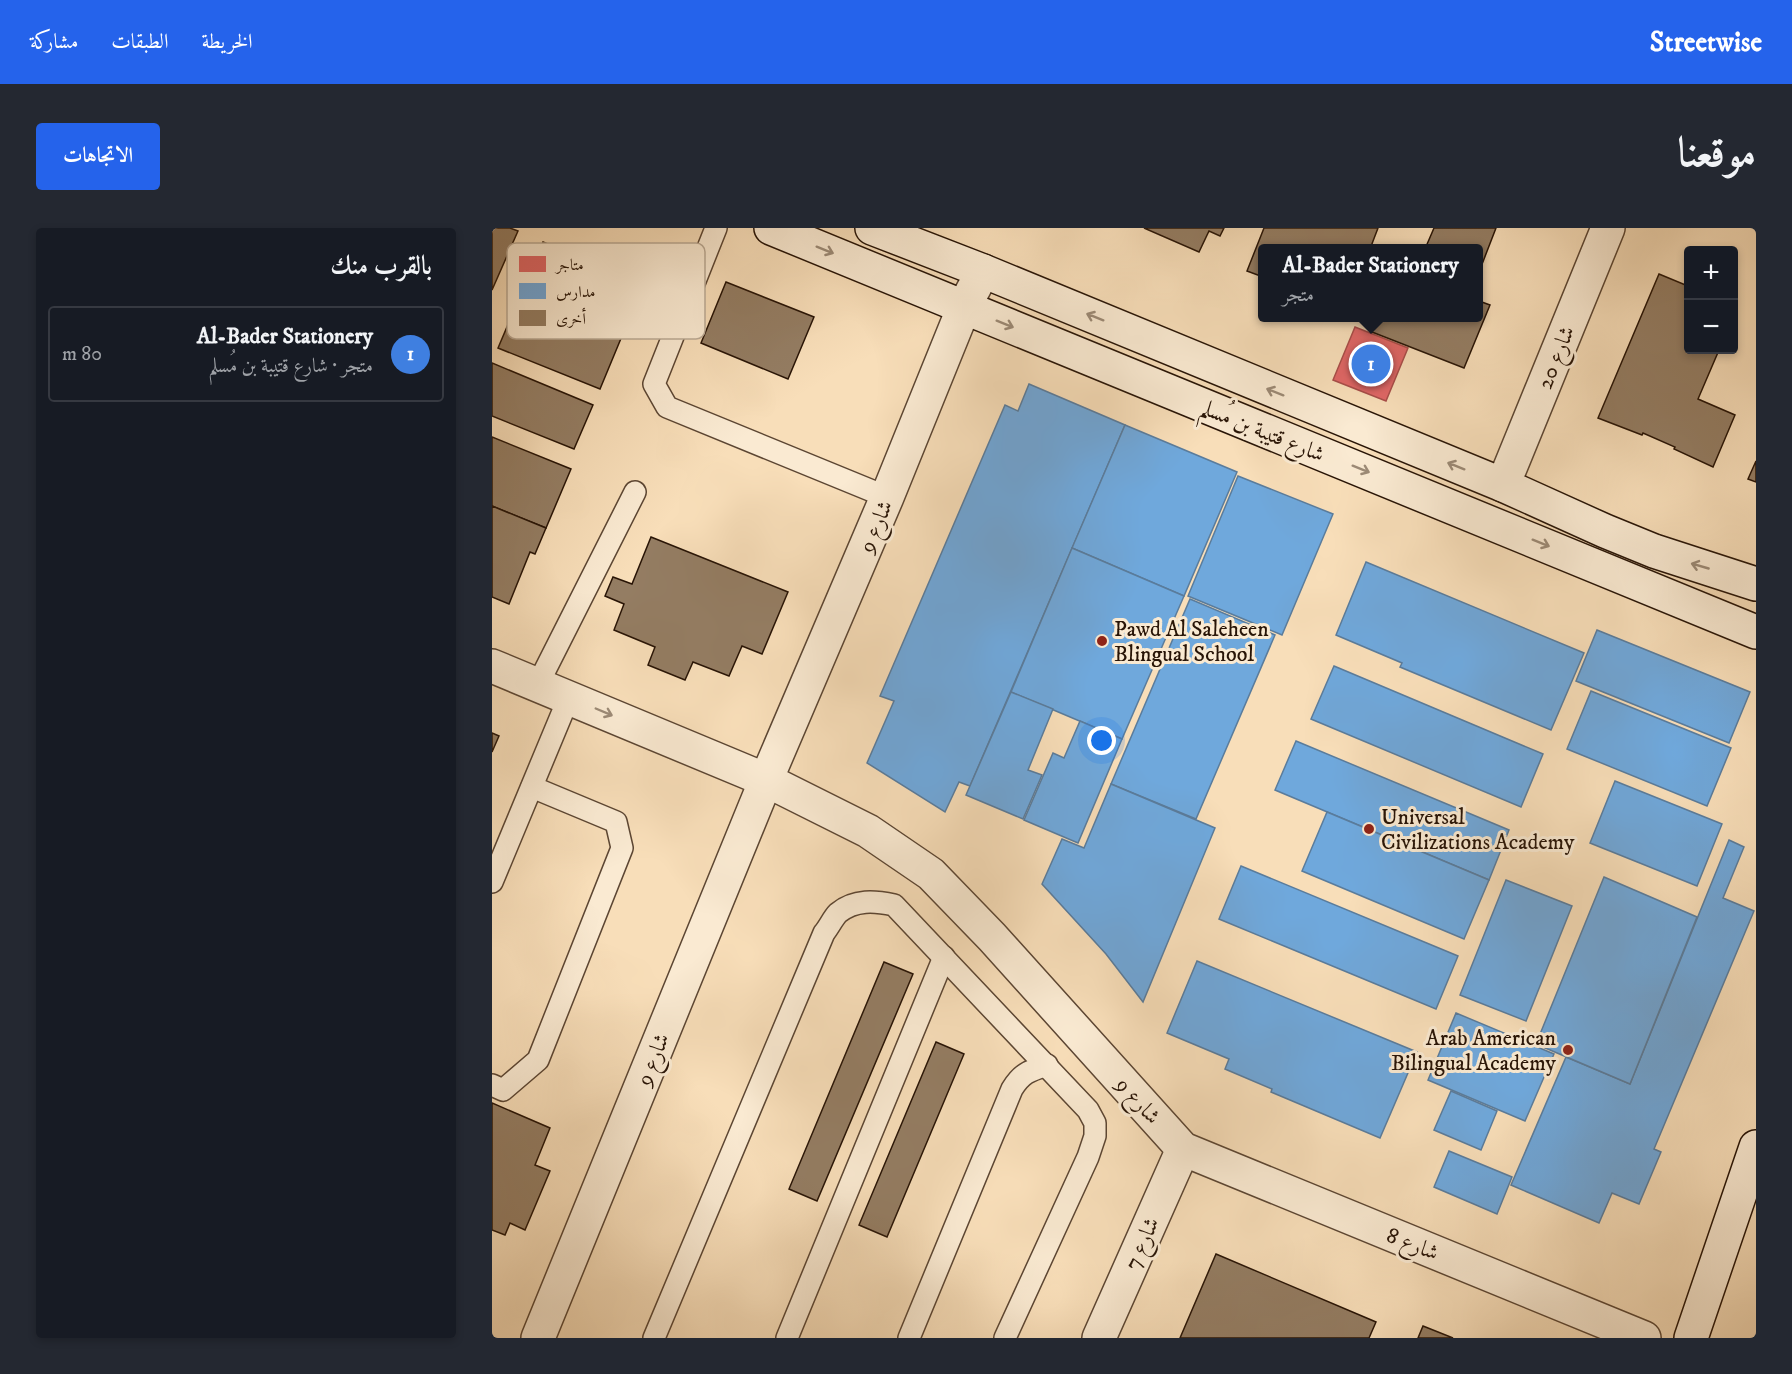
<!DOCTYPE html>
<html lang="ar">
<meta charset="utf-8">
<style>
:root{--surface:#171b24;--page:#242831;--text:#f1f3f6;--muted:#9ea1a6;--line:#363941;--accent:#2563eb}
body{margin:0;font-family:"IM FELL DW Pica",Amiri,serif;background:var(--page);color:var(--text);direction:rtl}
.controls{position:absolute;right:18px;top:18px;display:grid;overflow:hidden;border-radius:6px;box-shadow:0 3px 9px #0003}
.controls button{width:54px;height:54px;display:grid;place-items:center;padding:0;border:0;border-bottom:2px solid var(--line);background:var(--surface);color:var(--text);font:30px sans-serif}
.you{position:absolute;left:610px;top:513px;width:21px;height:21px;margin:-15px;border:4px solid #fff;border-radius:50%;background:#1a73e8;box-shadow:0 0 0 9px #1a73e833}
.badge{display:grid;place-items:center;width:39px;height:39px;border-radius:50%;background:var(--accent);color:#fff;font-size:20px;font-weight:700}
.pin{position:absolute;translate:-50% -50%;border:3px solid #fff;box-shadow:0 2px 6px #0006}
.popup{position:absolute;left:766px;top:16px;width:225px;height:78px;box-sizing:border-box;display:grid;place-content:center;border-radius:6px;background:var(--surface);filter:drop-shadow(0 2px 4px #0005);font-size:20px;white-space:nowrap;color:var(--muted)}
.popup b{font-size:22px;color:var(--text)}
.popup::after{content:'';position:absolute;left:50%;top:100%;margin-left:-12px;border:12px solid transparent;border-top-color:var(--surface)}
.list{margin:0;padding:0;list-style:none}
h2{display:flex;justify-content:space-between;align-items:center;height:78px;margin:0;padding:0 24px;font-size:26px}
h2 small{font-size:20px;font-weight:400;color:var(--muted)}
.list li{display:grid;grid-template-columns:39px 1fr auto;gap:18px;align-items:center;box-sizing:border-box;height:96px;margin:0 12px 12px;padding:0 12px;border:2px solid var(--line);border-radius:6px}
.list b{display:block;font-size:22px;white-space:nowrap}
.list p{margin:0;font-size:20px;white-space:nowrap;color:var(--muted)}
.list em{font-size:20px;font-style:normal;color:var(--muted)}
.map{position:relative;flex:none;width:1264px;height:1110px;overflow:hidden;direction:ltr;border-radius:6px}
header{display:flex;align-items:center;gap:36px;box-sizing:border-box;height:84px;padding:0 30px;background:var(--accent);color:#fff}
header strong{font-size:28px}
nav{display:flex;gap:33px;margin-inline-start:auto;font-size:21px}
.intro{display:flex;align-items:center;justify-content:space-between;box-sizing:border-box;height:144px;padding:0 36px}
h1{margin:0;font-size:42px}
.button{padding:15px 27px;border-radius:6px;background:var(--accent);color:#fff;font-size:21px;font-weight:700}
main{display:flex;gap:36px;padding:0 36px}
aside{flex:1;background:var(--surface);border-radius:6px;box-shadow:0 3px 9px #0003}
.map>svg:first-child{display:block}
.shops{fill:#e06666;stroke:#a94d49;stroke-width:1.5}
.schools{fill:#6fa8dc;stroke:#5a7c9c;stroke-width:1.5}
.building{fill:#947d63;stroke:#281406;stroke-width:1.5}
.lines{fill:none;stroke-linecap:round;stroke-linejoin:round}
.lane-casing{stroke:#5c4633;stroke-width:24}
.street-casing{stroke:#5c4633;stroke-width:36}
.secondary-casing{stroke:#281406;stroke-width:36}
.lane{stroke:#faead2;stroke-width:21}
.street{stroke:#faead2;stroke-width:33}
.secondary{stroke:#faead2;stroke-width:33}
.oneway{stroke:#9c8a76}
.poi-dot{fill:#8f2418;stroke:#faead2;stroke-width:2}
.labels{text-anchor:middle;stroke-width:6;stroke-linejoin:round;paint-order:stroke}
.street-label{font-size:22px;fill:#281406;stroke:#faead2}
.poi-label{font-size:22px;fill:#281406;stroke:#faead2;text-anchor:start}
.key{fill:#faead2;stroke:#bbaa95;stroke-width:1.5}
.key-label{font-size:16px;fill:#281406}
</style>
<header>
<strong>Streetwise</strong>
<nav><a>الخريطة</a><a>الطبقات</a><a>مشاركة</a></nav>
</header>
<div class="intro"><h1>موقعنا</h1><a class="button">الاتجاهات</a></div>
<main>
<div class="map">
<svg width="1264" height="1110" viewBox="0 0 1264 1110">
<rect width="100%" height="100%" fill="#f8deb9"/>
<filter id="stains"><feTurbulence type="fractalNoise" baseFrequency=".00333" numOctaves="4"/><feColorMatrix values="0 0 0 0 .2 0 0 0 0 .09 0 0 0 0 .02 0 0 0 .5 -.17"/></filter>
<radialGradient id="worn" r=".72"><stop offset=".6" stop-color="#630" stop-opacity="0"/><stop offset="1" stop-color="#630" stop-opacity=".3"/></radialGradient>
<path class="shops" d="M863 99 916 120 894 173 841 152Z"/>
<g class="schools">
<path d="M537 156 633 197 478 558 467 554 453 584 375 535 402 473 388 468 513 177 526 183Z"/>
<path d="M633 197 745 244 692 368 580 320Z"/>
<path d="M746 248 841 286 790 407 696 368Z"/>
<path d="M580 320 692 368 630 511 519 464Z"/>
<path d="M874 334 1092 425 1059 502 908 439 910 435 844 407Z"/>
<path d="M698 371 783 407 704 591 619 556Z"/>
<path d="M1105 402 1258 464 1237 515 1084 453Z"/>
<path d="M842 438 1051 526 1029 579 819 491Z"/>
<path d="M1099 463 1239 520 1215 578 1075 521Z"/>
<path d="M519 464 561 481 536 542 550 547 531 591 474 567Z"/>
<path d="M588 493 630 511 586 615 532 592 561 525 572 530Z"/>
<path d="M804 513 1017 602 997 652 783 562Z"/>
<path d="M1123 553 1230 596 1205 658 1098 615Z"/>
<path d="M619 556 723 600 651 774 614 726 550 656 570 611 592 620Z"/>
<path d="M835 584 997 652 972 711 810 643Z"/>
<path d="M1237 612 1252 619 1231 670 1262 683 1162 921 1169 924 1147 976 1120 965 1107 995 1019 957 1074 829 1138 856Z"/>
<path d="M749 638 966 728 944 781 727 691Z"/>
<path d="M1112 649 1205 689 1138 856 1044 816Z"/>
<path d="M1014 652 1080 678 1034 793 968 767Z"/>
<path d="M705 733 925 824 888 910 779 864 780 861 733 841 737 831 675 805Z"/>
<path d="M964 785 1062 826 1033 893 936 852Z"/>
<path d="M959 863 1005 883 989 922 942 902Z"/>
<path d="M957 923 1020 949 1005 986 942 959Z"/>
</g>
<g class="building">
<path d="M0 0H18L26 3 0 62Z"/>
<path d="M652 0H732L728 8 717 3 707 24Z"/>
<path d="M772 0H886L878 21H771V49L755 43Z"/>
<path d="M942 0H1004L987 44V21H933Z"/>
<path d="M51 14 152 55 108 161 6 120Z"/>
<path d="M1167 46 1196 58V122H1227L1206 171 1243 187 1221 239 1182 221 1183 219 1151 205 1150 207 1106 190Z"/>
<path d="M234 54 322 89 296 151 209 115Z"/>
<path d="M987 73 998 77 972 140 880 104 885 90H987Z"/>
<path d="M0 135 101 177 82 221 0 188Z"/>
<path d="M0 209 79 241 54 300 0 278Z"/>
<path d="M1264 233V254L1256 251Z"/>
<path d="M0 278 54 300 43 326 38 324 17 376 0 369Z"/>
<path d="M159 309 296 364 270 426 250 418 237 448 201 434 193 452 156 437 163 419 122 402 132 376 113 368 121 349 140 356Z"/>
<path d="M0 505 7 508 0 524Z"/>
<path d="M392 734 421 746 325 973 297 961Z"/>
<path d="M444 814 472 826 395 1009 367 997Z"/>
<path d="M0 875 58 900 43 937 58 943 33 1002 18 995 13 1007 0 1002Z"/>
<path d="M724 1026 884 1094 877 1110H688Z"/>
<path d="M931 1098 961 1110H926Z"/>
</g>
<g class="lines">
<defs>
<g id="lane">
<path d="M224 0 162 156 175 179 395 269"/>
<path d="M46 456 143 264"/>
<path d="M0 654 77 469"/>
<path d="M0 857 11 862 46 832 130 620 124 594 40 559"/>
<path d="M162 1110 332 705C337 699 341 690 346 685 363 671 383 673 402 677L596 882 603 895V908L596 929 513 1110"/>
<path d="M295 1110 452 729"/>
<path d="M417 1110 520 861C530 845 537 843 555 837"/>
</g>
<g id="street">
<path d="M1011 257 1116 0"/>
<path d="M0 438 274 552 376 603 439 646 500 709 691 921 1152 1110"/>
<path d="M46 1110 274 552 395 269 472 79 491 43"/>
<path d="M607 1110 691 921"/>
</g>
<g id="secondary">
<path d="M279 0 1264 404"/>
<path d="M380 0 491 43 1011 257 1113 303 1162 323 1264 356"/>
<path d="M1199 1110 1264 919"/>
</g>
</defs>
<use href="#lane" class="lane-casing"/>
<use href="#street" class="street-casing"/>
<use href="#secondary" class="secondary-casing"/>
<use href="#lane" class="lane"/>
<use href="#street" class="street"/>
<use href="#secondary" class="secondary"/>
</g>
<defs><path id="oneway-shaft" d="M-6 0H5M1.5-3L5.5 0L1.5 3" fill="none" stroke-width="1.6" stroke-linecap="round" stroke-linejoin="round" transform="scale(1.5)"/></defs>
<g class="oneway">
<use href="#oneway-shaft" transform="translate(333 22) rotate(22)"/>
<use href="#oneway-shaft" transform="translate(603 89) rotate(-158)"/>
<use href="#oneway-shaft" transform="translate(513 96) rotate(22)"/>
<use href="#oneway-shaft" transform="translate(783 164) rotate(-158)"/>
<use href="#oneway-shaft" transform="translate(964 238) rotate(-158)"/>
<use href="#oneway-shaft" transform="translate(869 241) rotate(22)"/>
<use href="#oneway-shaft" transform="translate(1049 315) rotate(22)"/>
<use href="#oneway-shaft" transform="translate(1208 338) rotate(-164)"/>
<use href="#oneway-shaft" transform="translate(112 484) rotate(23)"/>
</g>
<g class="poi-dot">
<circle cx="610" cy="413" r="6"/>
<circle cx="877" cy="601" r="6"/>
<circle cx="1076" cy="822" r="6"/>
</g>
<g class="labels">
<g class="street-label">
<text transform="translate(1063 129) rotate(-68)" y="8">شارع 20</text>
<text transform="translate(771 202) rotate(22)" y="8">شارع قتيبة بن مُسلم</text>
<text transform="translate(383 298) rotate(-67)" y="8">شارع 9</text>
<text transform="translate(160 831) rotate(-68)" y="8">شارع 9</text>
<text transform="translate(647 872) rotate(48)" y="8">شارع 9</text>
<text transform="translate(649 1015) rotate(-66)" y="8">شارع 7</text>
<text transform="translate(921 1015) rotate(22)" y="8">شارع 8</text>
</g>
<g class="poi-label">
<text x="622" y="408">Pawd Al Saleheen<tspan x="622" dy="25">Blingual School</tspan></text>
<text x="889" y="596">Universal<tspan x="889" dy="25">Civilizations Academy</tspan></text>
<text x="1064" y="817" text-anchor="end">Arab American<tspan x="1064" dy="25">Bilingual Academy</tspan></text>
</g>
</g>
<rect x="15" y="15" width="198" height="96" rx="9" class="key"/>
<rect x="27" y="28" width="27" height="16" fill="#e06666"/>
<rect x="27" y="55" width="27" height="16" fill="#6fa8dc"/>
<rect x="27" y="82" width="27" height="16" fill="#947d63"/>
<g class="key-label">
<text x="64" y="42">متاجر</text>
<text x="64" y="69">مدارس</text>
<text x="64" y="96">أخرى</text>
</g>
<rect width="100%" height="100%" filter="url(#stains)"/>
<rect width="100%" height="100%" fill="url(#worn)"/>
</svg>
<div class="controls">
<button>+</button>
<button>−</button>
</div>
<div class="you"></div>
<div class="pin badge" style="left:879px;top:136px;background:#3f7fe0">1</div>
<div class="popup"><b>Al-Bader Stationery</b>متجر</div>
</div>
<aside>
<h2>بالقرب منك<small></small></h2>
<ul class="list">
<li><span class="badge" style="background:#3f7fe0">1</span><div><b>Al-Bader Stationery</b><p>متجر · شارع قتيبة بن مُسلم</p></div><em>80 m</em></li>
</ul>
</aside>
</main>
